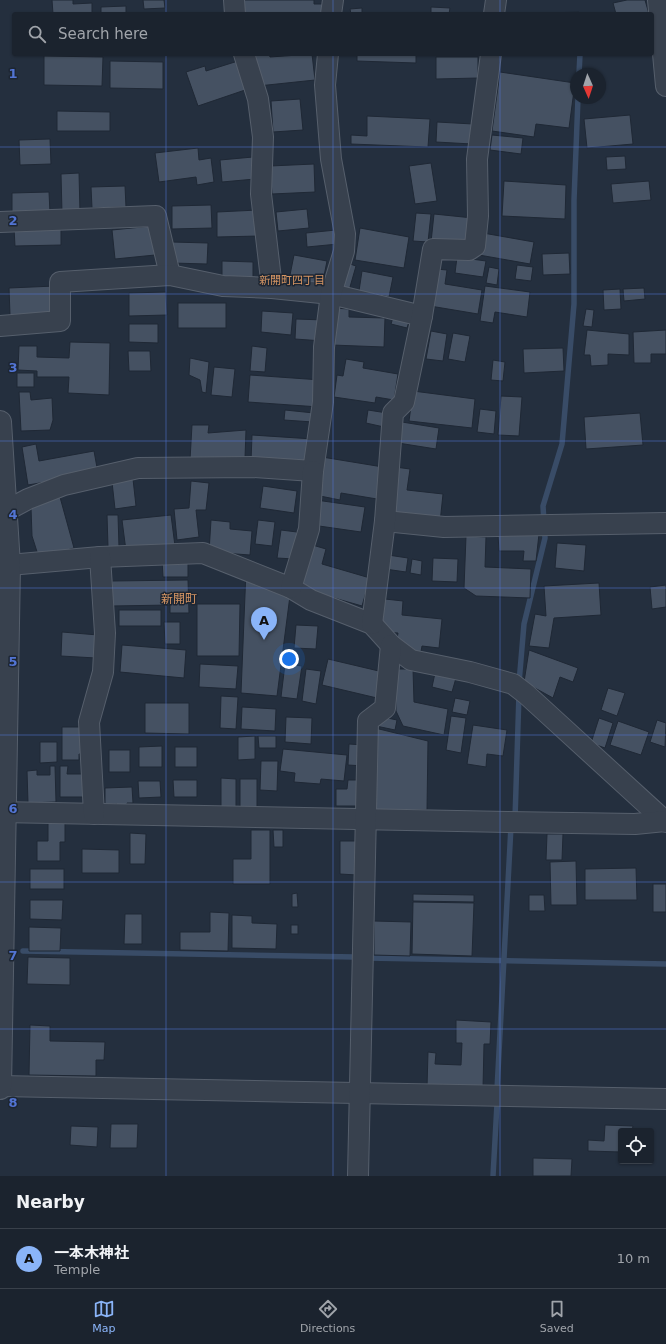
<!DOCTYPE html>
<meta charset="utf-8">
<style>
:root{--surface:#1b232e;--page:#242b36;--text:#f1f3f6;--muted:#a0a4aa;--line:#39404a;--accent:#8ab4f8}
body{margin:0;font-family:"DejaVu Sans","Noto Sans JP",sans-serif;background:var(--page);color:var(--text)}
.controls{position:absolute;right:12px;bottom:12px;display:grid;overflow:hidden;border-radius:4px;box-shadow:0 1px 3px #0004}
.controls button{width:36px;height:36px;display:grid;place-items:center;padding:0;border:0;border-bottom:1px solid var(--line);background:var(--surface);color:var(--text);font:20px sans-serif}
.compass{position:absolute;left:570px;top:68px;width:36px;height:36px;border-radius:50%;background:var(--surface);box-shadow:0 1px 3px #0004;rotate:177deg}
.you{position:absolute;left:289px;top:659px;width:14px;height:14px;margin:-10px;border:3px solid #fff;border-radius:50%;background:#1a73e8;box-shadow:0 0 0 6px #1a73e833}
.badge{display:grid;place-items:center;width:26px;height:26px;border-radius:50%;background:var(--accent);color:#111;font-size:13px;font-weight:700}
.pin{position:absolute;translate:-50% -33px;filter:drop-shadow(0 1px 2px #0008)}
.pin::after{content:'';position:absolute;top:21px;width:14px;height:12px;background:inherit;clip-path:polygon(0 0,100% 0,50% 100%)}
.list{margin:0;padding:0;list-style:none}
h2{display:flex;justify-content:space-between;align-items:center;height:52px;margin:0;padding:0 16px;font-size:17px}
h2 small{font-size:13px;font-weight:400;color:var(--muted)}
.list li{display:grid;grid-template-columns:26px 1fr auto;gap:12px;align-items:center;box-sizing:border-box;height:60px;padding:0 16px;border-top:1px solid var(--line)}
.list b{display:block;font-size:15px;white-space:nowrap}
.list p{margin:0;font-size:13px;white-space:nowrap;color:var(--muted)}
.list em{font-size:13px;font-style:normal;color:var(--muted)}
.icon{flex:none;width:22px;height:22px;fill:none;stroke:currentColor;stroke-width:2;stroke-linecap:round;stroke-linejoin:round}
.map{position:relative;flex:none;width:666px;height:1176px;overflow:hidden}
.search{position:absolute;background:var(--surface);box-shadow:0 1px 3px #0004;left:12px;right:12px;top:12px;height:44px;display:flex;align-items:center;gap:10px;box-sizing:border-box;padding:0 14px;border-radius:4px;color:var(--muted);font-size:15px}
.sheet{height:112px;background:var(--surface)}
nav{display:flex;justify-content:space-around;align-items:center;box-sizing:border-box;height:56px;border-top:1px solid var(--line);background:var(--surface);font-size:11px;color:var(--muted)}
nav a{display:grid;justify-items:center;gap:2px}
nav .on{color:var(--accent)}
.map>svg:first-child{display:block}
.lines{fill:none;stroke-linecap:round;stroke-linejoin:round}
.stream{stroke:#394c67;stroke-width:5.5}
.building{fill:#455162;stroke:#1f2835}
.minor-casing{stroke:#565f6c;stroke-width:22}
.tertiary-casing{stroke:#565f6c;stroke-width:24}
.minor{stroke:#38414e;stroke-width:20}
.tertiary{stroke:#38414e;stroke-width:22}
.grid{fill:none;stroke:#5274d3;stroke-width:1;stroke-opacity:0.55}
.labels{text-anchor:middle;stroke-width:3;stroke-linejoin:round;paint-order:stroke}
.neighbourhood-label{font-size:11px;fill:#d59563;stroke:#1d2633}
.quarter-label{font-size:12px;fill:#d59563;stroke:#1d2633}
.grid-label{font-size:13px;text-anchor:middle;font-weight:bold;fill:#5274d3;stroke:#1d2633;stroke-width:3;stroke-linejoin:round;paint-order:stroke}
</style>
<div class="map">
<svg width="666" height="1176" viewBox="0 0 666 1176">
<rect width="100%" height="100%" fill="#242f3e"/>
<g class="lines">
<g class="stream">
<path d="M579 74 580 54"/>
<path d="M519 683 524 624 545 538 543 506 562 444 574 304V200L578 98"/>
<path d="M515 819 519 694"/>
<path d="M23 951 355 957"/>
<path d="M368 958 666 964"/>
<path d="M497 1090 511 826"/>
<path d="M493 1176 497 1104"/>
</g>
</g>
<g class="building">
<path d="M52 0H73V4L92 3V14H53Z"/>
<path d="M143 0H164L165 8 144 9Z"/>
<path d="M240 0H314V4H325V14H240Z"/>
<path d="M627 0H645L649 14H616L613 3Z"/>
<path d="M126 6V14H101V7Z"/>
<path d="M431 7 450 8 449 14H431Z"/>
<path d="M362 8V14H351L350 9Z"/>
<path d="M579 12 580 14H550V13Z"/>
<path d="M249 54H269L270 57 312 54 315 80 258 86Z"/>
<path d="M357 54H416V63L357 61Z"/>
<path d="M44 56 103 57 102 86 44 85Z"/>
<path d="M436 57H478V78L436 79Z"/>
<path d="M110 61 163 62V89L110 88Z"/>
<path d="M238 61 248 89 198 106 186 72 205 66 206 71Z"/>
<path d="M500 72 575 83 569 128 536 124 534 137 492 131Z"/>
<path d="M300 99 303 130 273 132 271 101Z"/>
<path d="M57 111 110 112V131H57Z"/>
<path d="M630 115 633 144 587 148 584 119Z"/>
<path d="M367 116 430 119 428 147 351 144V135L367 136Z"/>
<path d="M437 122 473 124 472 144 436 142Z"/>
<path d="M492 135 523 138 521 154 490 150Z"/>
<path d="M50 139 51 164 20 165 19 140Z"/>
<path d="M198 148 199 160 211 158 214 182 197 185 196 177 159 182 155 153Z"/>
<path d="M625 156 626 169 607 170 606 157Z"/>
<path d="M253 157 255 179 222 182 220 160Z"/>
<path d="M431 163 437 201 415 204 409 166Z"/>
<path d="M314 164 315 192 272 194 270 166Z"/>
<path d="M79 173 80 212 62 213 61 174Z"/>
<path d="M504 181 566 185 565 219 502 216Z"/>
<path d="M649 181 651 200 613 203 611 184Z"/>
<path d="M125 186 126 207 92 208 91 187Z"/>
<path d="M49 192 50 213 12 215V193Z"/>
<path d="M211 205 212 228 172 229V206Z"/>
<path d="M307 209 309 228 278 231 276 212Z"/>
<path d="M258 210 259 236 217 237V212Z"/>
<path d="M416 213 431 214 428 242 413 241Z"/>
<path d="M434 214 473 218 470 246 431 242Z"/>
<path d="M152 226 155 255 115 259 112 230Z"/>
<path d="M61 227V245L15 246 14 228Z"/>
<path d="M360 228 409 237 404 268 355 260Z"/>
<path d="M336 230 338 244 307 247 306 233Z"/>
<path d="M483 233 534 242 530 264 479 255Z"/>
<path d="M172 242 208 243 207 264 172 263Z"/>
<path d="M569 253 570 274 543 275 542 254Z"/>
<path d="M294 255 327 261 322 286 289 280Z"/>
<path d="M457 257 486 261 483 277 455 273Z"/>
<path d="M222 261 253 262V280L222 279Z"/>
<path d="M344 262 356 266 348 294 337 291Z"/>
<path d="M517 265 533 267 531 281 515 279Z"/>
<path d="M489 267 499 269 497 285 486 283Z"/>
<path d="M436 269 447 270 445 284 482 290 478 314 430 306Z"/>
<path d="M362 271 393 277 389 297 359 291Z"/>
<path d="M55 286 56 313 10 315 9 288Z"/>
<path d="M485 286 530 292 527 317 495 312 493 323 480 321Z"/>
<path d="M644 288 645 299 624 301 623 289Z"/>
<path d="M620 289 621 309 604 310 603 290Z"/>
<path d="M166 292 167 315 129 316V293Z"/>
<rect x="178" y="303" width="48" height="25"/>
<path d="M333 308 349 309V317L385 318 384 347 332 345Z"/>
<path d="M586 309 594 310 592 327 583 326Z"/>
<path d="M262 311 293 313 291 335 261 332Z"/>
<path d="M394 314 410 318 407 328 391 324Z"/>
<path d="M296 319 324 320 323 341 295 339Z"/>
<path d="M129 324H158V343L129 342Z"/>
<path d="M587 330 629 334V355L608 354V365L591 366 590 355H584Z"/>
<path d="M666 330V354H651V363H634L633 332Z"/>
<path d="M431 331 447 334 443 361 426 359Z"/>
<path d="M453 333 470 336 465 362 448 359Z"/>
<path d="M70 342 110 343 109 395 68 393 69 377H37V371L18 370 19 346H37V357L69 358Z"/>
<path d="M252 346 267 348 265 372 250 371Z"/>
<path d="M563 348 564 371 524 373 523 349Z"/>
<path d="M128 351H150L151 371H129Z"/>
<path d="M190 358 209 362 206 393 202 392 200 380 189 375Z"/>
<path d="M346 359 364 362 363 368 398 374 394 400 376 397 375 403 334 397 337 375 343 376Z"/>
<path d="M493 360 505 362 503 381 491 380Z"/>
<path d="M214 367 235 369 232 397 211 395Z"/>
<rect x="17" y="373" width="17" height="14"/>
<path d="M250 375 321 380 319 407 248 402Z"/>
<path d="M413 391 475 399 472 428 409 421Z"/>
<path d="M19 392H30L31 400 52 398 53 420 50 430 21 431Z"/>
<path d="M501 396 522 397 519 436 498 435Z"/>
<path d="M480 409 496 411 494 434 477 432Z"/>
<path d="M285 410 314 413 313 422 284 420Z"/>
<path d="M368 410 387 413 384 427 366 423Z"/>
<path d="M640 413 643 445 586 449 584 417Z"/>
<path d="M402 422 439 428 436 449 398 443Z"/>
<path d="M192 425H209L208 433 246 430 245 458 190 460Z"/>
<path d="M252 435 313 439 311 465 251 461Z"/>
<path d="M36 444 39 461 94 451 98 473 28 485 22 447Z"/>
<path d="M322 457 383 467 377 499 341 493 340 500 315 495Z"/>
<path d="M395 467 410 469 407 490 443 494 440 523 389 517Z"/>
<path d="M133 479 136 506 115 509 112 482Z"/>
<path d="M191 481 209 483 206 510H196L199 537 177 540 174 509 189 508Z"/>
<path d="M263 486 297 491 294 513 260 508Z"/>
<path d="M60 497 74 548 39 558 32 536 31 508Z"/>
<path d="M316 500 365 507 361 532 312 525Z"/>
<path d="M107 515H118L119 547H108Z"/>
<path d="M171 515 175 546 126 551 122 520Z"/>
<path d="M211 520 230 522V529L252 531 250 555 209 552Z"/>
<path d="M258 520 275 522 272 546 255 544Z"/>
<path d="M281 530 297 532 294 559 277 558Z"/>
<path d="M539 534 536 561H523L524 551H499L498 535Z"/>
<path d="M466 536 486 537 485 567 531 569 530 598 476 596 464 588Z"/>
<path d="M557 543 586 545 584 571 555 568Z"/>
<path d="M309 544 326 549 322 564 370 578 362 606 296 587Z"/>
<path d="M388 555 408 558 406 572 385 569Z"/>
<path d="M433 558 458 559 457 582 432 581Z"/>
<path d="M188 559V577H163L162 560Z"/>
<path d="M412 559 422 561 421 575 410 573Z"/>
<path d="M246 570 291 588 277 696 241 693Z"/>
<path d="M188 580 189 613H170V605L112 606V581Z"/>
<path d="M599 583 601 615 554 618 549 648 529 646 535 614 546 616 544 586Z"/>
<path d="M666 585V607L652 609 650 587Z"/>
<path d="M385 599 403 601 402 615 442 619 439 648 422 646 420 657 396 644 398 633 381 632Z"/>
<path d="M197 604H240L239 656H197Z"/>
<rect x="119" y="610" width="42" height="16"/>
<path d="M164 622H180V644H165Z"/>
<path d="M296 625 318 626 316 649 294 648Z"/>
<path d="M62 632 98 635 96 658 61 656Z"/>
<path d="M122 645 186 650 184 678 120 672Z"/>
<path d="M529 650 578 668 573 682 560 677 553 698 524 682Z"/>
<path d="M328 659 383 672 377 698 322 685Z"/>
<path d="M200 664 238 666 236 689 199 687Z"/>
<path d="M285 664 302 666 297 699 281 697Z"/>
<path d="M306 669 321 671 316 704 302 701Z"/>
<path d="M395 669H413L414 702 448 709 444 735 403 726 396 711Z"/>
<path d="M435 673 456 678 452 692 432 687Z"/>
<path d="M608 688 625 693 617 716 601 710Z"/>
<path d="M221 696 238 697 236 729 220 728Z"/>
<path d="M455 698 470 701 467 715 452 712Z"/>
<path d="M145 703H189V734L145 733Z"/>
<path d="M242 707 276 709 275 731 241 729Z"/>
<path d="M378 716 397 720 395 730 376 726Z"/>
<path d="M451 716 466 718 461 753 446 750Z"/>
<path d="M286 717 312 718 311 744 285 742Z"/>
<path d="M599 718 613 723 605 748 591 743Z"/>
<path d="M657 720 666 723 665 747 650 742Z"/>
<path d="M618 721 649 732 641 755 610 745Z"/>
<path d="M473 725 507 730 503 756 487 754 486 767 467 764Z"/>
<path d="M62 727H88V754H79V760H62Z"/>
<path d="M375 728 428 741 427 810H370Z"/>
<path d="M255 736V759L238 760V737Z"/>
<path d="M258 736H276V748H259Z"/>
<path d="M40 742H57V762L40 763Z"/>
<path d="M349 744 364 745V766L348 765Z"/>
<path d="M162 746V767H139V747Z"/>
<rect x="175" y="747" width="22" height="20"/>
<path d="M283 749 347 755 344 781 321 779 320 784 294 782 295 773 280 771Z"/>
<rect x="109" y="750" width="21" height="22"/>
<path d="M261 761H278L277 791 260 790Z"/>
<path d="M50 766H55L56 802 28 803 27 771 37 770V775H50Z"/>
<path d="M60 766H68L67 774H87V797H60Z"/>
<path d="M221 778 236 779V809H221Z"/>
<rect x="240" y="779" width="17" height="31"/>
<path d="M173 780H197V797H174Z"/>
<path d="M348 780H363L364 806H336V789H347Z"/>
<path d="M138 781H160L161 797 139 798Z"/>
<path d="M132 787 133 803H127V808L117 809V804H105V788Z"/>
<path d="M48 822 65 823V842H60V861H37V841H48Z"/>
<path d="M251 830H270V884H233V859H251Z"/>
<path d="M273 830H283V847H274Z"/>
<path d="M130 833 146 834 145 864H130Z"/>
<path d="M547 834H563L562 860H546Z"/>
<path d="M340 841H357V875L340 874Z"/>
<path d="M82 849 119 850V873H82Z"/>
<path d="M576 861 577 905H551L550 862Z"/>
<path d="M636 868 637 900H585V869Z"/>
<rect x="30" y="869" width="34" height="20"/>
<rect x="653" y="884" width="13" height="28"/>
<path d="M297 893 298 907H292V894Z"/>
<path d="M413 894 474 895V902L413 901Z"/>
<path d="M529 895H544L545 911H529Z"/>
<path d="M30 900H63L62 920 30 919Z"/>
<path d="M413 902 474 903 472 956 412 954Z"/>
<path d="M210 912 229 913 228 951 180 950V932H210Z"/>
<path d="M125 914H142V944H124Z"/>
<path d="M232 915 252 916V923L277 924 276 949 232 948Z"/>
<path d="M374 921 411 922 410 956 374 955Z"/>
<rect x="291" y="925" width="7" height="9"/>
<path d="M29 927 61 928 60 951H29Z"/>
<path d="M28 957 70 958V985L27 984Z"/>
<path d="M456 1020 491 1022 490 1044H484L483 1088 427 1087 428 1052 436 1053 435 1064 461 1065 462 1043H456Z"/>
<path d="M30 1025 50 1026V1041L105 1042 104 1060H96V1076L29 1075Z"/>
<path d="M111 1124H138L137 1148H110Z"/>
<path d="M605 1125 633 1126 632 1131H621V1152L588 1151V1140L604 1141Z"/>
<path d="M71 1126 98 1127 97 1147 70 1145Z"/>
<path d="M533 1158 572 1159 571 1176H533Z"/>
</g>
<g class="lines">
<defs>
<g id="minor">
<path d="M234 0 235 14"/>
<path d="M658 0 666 86"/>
<path d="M331 14 333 0"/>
<path d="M494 14 496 0"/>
<path d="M244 54 258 99 263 137 261 194 272 288"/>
<path d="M0 222 156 216 170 275"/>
<path d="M0 326 60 321V282L170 275 223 286 272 288 331 294 422 316"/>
<path d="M0 514 28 499 64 485 138 468 253 467 313 471 323 402 324 347 331 294 344 251 345 234 331 159 325 85 328 54"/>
<path d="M385 521 444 527 666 523"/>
<path d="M9 565 100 557 203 553 291 588 311 600 372 624 391 645 411 660 470 672 513 684 526 694 666 822"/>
<path d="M291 588 309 529 313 471"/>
<path d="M372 624 385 521 393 413 404 402 422 316 433 249 469 250 475 246 478 216 477 159 491 54"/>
<path d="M0 812 508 822 635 824 666 821"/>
<path d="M94 814 89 722 103 672 105 633 100 557"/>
<path d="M0 1086 666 1099"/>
<path d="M358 1176 368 721 385 708 391 645"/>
</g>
<path id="tertiary" d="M0 422 9 565 0 1088"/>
</defs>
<use href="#minor" class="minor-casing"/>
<use href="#tertiary" class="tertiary-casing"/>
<use href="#minor" class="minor"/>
<use href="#tertiary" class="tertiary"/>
</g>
<path class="grid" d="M166 0V14M333 0V14M500 0V14M166 54V1176M333 54V1176M500 54V1176M0 147H666M0 294H666M0 441H666M0 588H666M0 735H666M0 882H666M0 1029H666"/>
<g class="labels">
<g class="neighbourhood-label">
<text x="292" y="284">新開町四丁目</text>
</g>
<g class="quarter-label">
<text x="179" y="603">新開町</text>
</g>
</g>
<g class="grid-label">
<text x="13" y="78">1</text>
<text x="13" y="225">2</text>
<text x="13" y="372">3</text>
<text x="13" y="519">4</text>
<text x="13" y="666">5</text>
<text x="13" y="813">6</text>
<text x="13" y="960">7</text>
<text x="13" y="1107">8</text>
</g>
</svg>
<div class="controls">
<button><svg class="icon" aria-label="locate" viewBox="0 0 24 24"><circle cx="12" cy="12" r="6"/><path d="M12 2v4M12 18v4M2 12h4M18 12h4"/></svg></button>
</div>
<svg class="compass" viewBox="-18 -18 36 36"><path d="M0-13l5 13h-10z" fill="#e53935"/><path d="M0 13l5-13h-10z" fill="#a0a4aa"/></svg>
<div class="you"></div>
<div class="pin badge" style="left:264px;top:640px">A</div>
<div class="search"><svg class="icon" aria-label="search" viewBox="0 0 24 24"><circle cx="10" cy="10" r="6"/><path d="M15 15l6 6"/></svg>Search here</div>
</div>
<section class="sheet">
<h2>Nearby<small></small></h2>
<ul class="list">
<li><span class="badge">A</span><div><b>一本木神社</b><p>Temple</p></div><em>10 m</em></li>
</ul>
</section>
<nav>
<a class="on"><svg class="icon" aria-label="map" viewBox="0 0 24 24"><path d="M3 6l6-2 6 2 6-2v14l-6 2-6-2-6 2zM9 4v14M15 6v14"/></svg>Map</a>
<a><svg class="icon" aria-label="directions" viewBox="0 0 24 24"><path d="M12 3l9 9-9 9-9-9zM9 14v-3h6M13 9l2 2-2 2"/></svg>Directions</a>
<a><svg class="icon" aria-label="saved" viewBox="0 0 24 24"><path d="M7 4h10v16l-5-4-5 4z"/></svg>Saved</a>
</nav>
